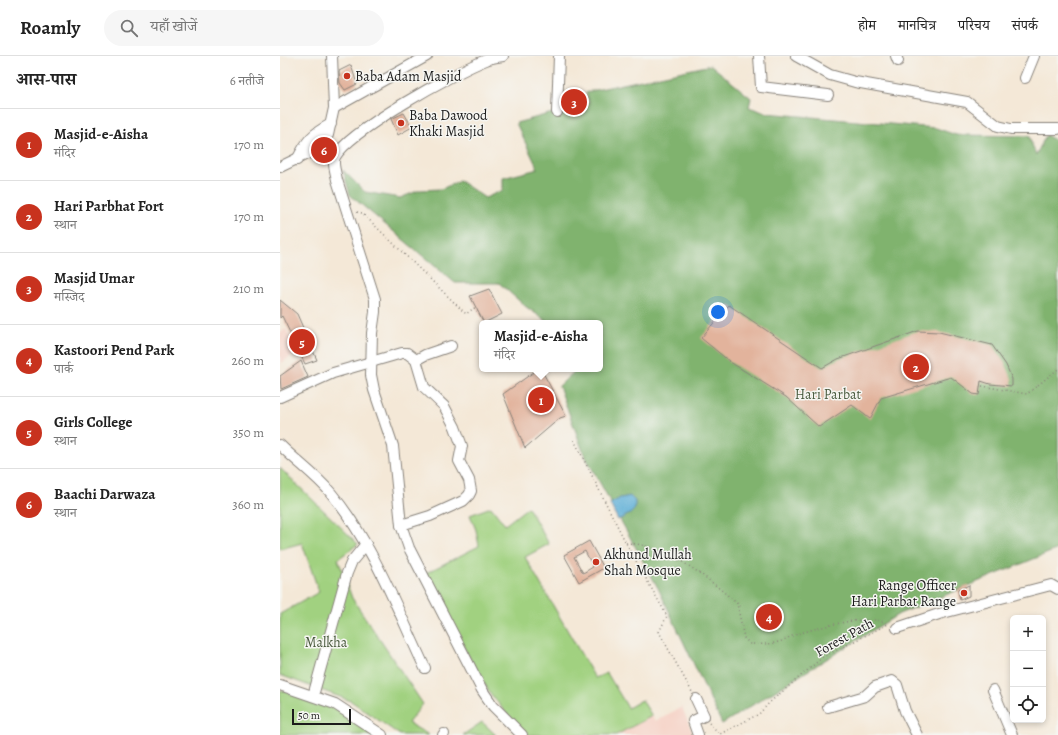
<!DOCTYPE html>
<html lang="hi">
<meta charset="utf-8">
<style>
:root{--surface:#fff;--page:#f6f6f6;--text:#222;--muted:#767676;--line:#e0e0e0;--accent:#c8321e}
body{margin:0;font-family:Alegreya,"Noto Serif Devanagari",serif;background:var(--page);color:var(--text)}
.controls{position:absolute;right:12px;bottom:12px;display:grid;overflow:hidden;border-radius:6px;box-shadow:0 2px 6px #0003}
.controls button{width:36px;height:36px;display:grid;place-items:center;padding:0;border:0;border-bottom:1px solid var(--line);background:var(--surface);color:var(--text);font:20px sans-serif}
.scale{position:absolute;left:12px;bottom:10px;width:59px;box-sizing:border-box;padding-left:4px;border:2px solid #1c1c1c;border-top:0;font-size:11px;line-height:14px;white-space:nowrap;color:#1c1c1c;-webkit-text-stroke:3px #f6f6f2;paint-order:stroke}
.you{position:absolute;left:438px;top:256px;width:14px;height:14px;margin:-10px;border:3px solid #fff;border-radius:50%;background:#1a73e8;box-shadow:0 0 0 6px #1a73e833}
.badge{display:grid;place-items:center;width:26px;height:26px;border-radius:50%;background:var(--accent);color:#fff;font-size:13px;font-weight:700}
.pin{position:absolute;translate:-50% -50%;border:2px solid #fff;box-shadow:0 1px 4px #0006}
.popup{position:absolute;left:199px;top:264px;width:124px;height:52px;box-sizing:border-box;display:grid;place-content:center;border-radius:6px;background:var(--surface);filter:drop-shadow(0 1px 3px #0005);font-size:13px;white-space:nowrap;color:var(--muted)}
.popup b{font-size:15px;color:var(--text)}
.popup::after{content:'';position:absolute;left:50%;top:100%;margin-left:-8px;border:8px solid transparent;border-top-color:var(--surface)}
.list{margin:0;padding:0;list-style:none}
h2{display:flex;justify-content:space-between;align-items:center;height:52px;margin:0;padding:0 16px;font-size:17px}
h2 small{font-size:13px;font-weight:400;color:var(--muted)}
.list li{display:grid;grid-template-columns:26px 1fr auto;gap:12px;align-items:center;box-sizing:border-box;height:72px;padding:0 16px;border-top:1px solid var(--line)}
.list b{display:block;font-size:15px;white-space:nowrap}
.list p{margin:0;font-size:13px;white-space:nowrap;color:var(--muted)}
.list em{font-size:13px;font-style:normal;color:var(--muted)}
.icon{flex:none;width:22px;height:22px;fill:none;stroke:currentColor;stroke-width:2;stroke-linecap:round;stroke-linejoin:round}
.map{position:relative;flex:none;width:778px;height:679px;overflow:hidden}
header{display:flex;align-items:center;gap:24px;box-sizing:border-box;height:56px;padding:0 20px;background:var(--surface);border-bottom:1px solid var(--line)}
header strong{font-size:19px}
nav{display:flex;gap:22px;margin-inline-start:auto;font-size:14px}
.search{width:280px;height:36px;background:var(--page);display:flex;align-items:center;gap:10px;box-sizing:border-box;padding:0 14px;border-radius:22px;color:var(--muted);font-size:15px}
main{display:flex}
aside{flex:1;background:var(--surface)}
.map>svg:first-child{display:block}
.built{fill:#f6d1c5}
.green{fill:#a1d180;stroke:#5e764e}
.forest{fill:#80b36e;stroke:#4e6845}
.water{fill:#5badd6;stroke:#3c6479}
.building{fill:#e2b39c;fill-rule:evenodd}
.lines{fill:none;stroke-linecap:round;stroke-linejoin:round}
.minor-tunnel{stroke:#c9bfb2;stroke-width:10;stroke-dasharray:10 5;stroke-linecap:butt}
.minor-casing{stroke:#88827a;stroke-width:12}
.path{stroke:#88827a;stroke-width:1.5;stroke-dasharray:1 3;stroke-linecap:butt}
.minor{stroke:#fff;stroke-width:10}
.poi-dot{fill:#c8321e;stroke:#f6f6f2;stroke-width:1.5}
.labels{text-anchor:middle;stroke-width:3;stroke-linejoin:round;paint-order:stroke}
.poi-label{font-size:14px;fill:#1c1c1c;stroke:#f6f6f2;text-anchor:start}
.park-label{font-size:14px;fill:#4b5b3f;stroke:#f6f6f2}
.street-label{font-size:14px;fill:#1c1c1c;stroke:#f6f6f2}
</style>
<header>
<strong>Roamly</strong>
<div class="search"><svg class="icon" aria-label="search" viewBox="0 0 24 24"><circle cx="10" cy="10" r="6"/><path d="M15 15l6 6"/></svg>यहाँ खोजें</div>
<nav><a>होम</a><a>मानचित्र</a><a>परिचय</a><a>संपर्क</a></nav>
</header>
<main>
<aside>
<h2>आस-पास<small>6 नतीजे</small></h2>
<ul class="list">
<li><span class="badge">1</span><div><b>Masjid-e-Aisha</b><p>मंदिर</p></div><em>170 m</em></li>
<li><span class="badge">2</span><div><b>Hari Parbhat Fort</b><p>स्थान</p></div><em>170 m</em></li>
<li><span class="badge">3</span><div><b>Masjid Umar</b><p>मस्जिद</p></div><em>210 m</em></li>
<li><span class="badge">4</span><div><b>Kastoori Pend Park</b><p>पार्क</p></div><em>260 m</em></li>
<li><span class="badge">5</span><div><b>Girls College</b><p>स्थान</p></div><em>350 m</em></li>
<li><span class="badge">6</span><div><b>Baachi Darwaza</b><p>स्थान</p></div><em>360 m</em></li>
</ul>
</aside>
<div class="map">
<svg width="778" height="679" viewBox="0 0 778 679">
<rect width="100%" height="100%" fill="#f6f6f2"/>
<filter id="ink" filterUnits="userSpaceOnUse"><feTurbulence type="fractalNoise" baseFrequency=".025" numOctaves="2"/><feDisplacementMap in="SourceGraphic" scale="8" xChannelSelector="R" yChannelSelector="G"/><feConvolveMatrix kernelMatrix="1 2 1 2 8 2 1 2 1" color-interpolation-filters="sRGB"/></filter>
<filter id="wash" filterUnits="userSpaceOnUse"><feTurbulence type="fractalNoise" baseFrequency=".012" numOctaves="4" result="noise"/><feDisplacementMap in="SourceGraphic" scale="16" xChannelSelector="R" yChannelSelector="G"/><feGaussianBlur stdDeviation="0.9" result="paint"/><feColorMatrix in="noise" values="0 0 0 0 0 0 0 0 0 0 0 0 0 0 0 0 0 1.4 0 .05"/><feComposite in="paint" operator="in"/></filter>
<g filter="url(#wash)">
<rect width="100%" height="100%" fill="#f4e8d7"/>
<g class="built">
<path d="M6 273 17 296 0 308V277Z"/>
<path d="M402 651 413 679H336L372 660 375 665Z"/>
</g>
<g class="green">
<path d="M0 412 78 488 58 503 72 542 143 648 128 667 149 679H120L71 645 0 619V558L39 536 22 487 0 493Z"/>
<path d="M211 451 225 469 248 451 269 488 245 501 315 622 327 617 348 652 362 644 372 660 336 679H249L226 657 210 637 188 599 146 517 199 490 196 474 190 459Z"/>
<path d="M0 634 52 648 94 679H0Z"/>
<path d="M202 666 216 679H183Z"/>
</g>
<path class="forest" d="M431 9 471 42 469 51 486 57 656 72 676 79 749 80 756 99 766 79 778 86V493L619 558 442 668 378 532 304 398 279 330 297 313H320V267H269L245 250 219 227H175L70 139 63 114 85 136 120 142 140 134 161 133 180 125 205 142 223 134V122L258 113 236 67 309 47 306 36Z"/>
<path class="water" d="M350 440 355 445V453L350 458 338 464 330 448 340 442Z"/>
<g id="blocks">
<g class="building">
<path d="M71 9 77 28 65 34 60 27 59 15Z"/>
<path d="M292 36 304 44 296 56 284 48Z"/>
<path d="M124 57 132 71 118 79 111 63Z"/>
<path d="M209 233 222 258 204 267 190 240Z"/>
<path d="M0 244 17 258 37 304 25 308 2 260 0 262Z"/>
<path d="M449 249 542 312 558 303 638 275 659 276 712 289 726 309 732 323V330L710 328 701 325 699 339 693 338 671 321 601 342 590 363 572 349 539 371 506 341 450 306 421 282Z"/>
<path d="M21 305 28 321 1 333 0 320Z"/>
<path d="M258 313H261L286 360 280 362 245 392 223 338Z"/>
<path d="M309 485 324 512 299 526 284 499ZM305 495 313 511 303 517 294 501Z"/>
<path d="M689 529V540L680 544 678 534Z"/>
</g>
</g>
</g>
<g filter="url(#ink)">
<use href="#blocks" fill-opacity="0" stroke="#88827a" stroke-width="1"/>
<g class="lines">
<path class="minor-tunnel" d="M42 93 46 95"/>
<defs>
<g id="minor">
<path d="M223 0C218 1 211 2 206 4 175 16 69 75 55 101 52 107 56 117 57 124L95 243V256L92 277 91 319 94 334 113 390 121 469 129 492 202 634 213 650 242 679"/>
<path d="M479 0 481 31 548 39"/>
<path d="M516 0 550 19 575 26 687 46 718 70 731 73H778"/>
<path d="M616 0 618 5"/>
<path d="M745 22 754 0"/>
<path d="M54 52 147 0"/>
<path d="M277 56 279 0"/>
<path d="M17 104C27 84 32 78 51 68"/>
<path d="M0 111 33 95 48 79 54 52 52 0"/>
<path d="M0 341 53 317 122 297H127L136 304 145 299 171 290"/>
<path d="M0 389C17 406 36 419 51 437 93 488 117 553 145 612"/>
<path d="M121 469 150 460 183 445 189 439 191 435 189 424 179 405 182 390 175 371 164 350 144 331 136 304"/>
<path d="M617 572 659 558 771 529 778 533"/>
<path d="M0 629 55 648 102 679"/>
<path d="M713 634 732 679"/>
<path d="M33 640 67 517 72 505 86 488"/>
<path d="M416 643 424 660 413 665 418 679"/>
<path d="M548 651 585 640 595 631 612 625 617 629 625 655 637 679"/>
<path d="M163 679 164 678"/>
</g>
</defs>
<use href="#minor" class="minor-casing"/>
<g class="path">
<path d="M77 156 82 157 186 258 194 252 199 257"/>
<path d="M702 330 747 338 778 313"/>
<path d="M294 384 346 487 387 560 379 576 412 636"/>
<path d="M346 487C389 489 429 523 460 550"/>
<path d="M429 667 440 678 479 658 489 647 543 601 608 568C591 556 531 573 512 580 507 582 503 585 498 586 489 589 479 588 470 588L464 582 457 547"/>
</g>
<use href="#minor" class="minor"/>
</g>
</g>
<g class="poi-dot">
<circle cx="67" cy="20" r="4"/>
<circle cx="121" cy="67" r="4"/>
<circle cx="316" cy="506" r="4"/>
<circle cx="684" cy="537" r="4"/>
</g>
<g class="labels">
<g class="poi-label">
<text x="75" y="25">Baba Adam Masjid</text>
<text x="129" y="64">Baba Dawood<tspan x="129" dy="16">Khaki Masjid</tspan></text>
<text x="324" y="503">Akhund Mullah<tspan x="324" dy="16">Shah Mosque</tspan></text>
<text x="676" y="534" text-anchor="end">Range Officer<tspan x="676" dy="16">Hari Parbat Range</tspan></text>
</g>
<g class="park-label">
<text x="548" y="343">Hari Parbat</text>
<text x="46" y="591">Malkha</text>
</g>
<g class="street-label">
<text transform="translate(564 581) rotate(-29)" y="5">Forest Path</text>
</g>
</g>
</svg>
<div class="controls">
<button>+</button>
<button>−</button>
<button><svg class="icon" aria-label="locate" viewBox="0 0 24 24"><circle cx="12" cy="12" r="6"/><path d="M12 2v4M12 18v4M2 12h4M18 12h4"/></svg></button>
</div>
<div class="scale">50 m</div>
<div class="you"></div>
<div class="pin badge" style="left:261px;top:344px">1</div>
<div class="popup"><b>Masjid-e-Aisha</b>मंदिर</div>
<div class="pin badge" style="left:636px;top:311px">2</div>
<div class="pin badge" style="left:294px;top:46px">3</div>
<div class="pin badge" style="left:489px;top:561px">4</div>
<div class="pin badge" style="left:22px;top:286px">5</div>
<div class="pin badge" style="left:44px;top:94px">6</div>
</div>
</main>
